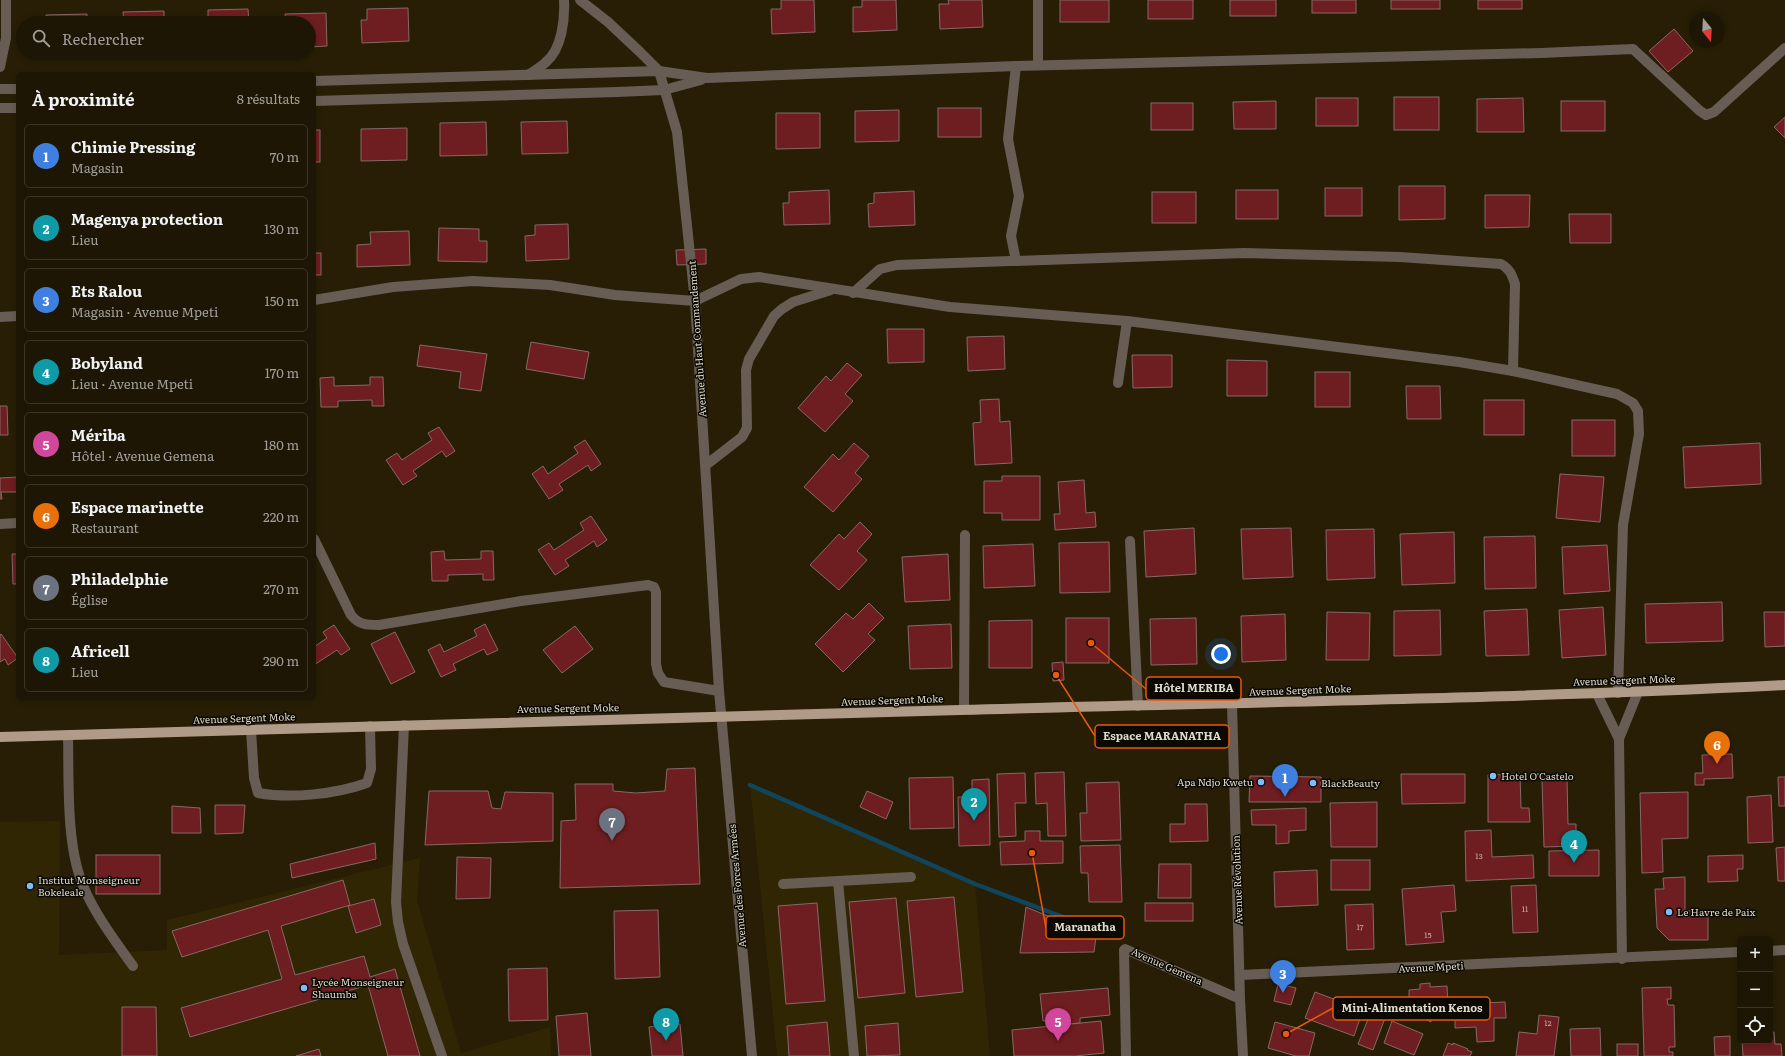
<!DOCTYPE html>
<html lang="fr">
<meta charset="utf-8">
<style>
:root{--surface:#1d1604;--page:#2a2313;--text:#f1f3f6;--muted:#a09f9a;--line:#3b3526;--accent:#2563eb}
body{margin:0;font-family:Literata,serif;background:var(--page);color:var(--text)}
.controls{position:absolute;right:12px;bottom:12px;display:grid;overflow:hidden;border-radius:6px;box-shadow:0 2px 6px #0003}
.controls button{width:36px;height:36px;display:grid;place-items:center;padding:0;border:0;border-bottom:1px solid var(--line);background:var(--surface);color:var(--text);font:20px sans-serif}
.compass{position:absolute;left:1689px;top:12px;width:36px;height:36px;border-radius:50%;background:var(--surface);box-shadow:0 2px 6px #0003;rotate:162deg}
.you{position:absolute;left:1221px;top:654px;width:14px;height:14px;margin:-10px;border:3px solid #fff;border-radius:50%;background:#1a73e8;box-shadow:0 0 0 6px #1a73e833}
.badge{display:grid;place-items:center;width:26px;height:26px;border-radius:50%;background:var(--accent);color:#fff;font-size:13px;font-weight:700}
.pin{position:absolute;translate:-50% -33px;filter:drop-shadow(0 1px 2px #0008)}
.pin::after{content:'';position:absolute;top:21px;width:14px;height:12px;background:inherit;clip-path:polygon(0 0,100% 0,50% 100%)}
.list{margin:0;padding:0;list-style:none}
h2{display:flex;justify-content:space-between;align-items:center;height:52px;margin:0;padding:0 16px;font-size:17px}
h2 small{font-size:13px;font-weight:400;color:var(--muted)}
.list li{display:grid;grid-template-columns:26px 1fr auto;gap:12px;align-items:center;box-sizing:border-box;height:64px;margin:0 8px 8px;padding:0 8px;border:1px solid var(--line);border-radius:6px}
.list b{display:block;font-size:15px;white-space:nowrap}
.list p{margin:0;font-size:13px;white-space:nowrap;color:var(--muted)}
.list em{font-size:13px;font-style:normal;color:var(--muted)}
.icon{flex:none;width:22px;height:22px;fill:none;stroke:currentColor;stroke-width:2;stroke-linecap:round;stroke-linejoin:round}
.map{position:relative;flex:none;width:1785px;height:1056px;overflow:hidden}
.search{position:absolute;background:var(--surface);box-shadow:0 2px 6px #0003;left:16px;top:16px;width:300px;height:44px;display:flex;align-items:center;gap:10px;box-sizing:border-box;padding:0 14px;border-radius:22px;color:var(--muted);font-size:15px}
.panel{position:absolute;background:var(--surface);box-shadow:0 2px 6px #0003;left:16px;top:72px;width:300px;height:628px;border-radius:6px}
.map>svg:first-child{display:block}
.built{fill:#312604}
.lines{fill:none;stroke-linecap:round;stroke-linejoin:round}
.stream{stroke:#10455e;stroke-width:4.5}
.building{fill:#6e1d20;stroke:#886866}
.minor{stroke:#675d54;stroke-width:10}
.major{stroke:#b09b89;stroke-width:10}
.poi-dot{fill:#7ebdf9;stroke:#0c0902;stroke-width:1.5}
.labels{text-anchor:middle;stroke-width:3;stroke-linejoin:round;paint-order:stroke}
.number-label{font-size:8px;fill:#c3aba0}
.street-label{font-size:10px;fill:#dfdacb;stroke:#0c0902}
.poi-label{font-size:10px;fill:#dfdacb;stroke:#0c0902;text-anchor:start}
.leader{fill:none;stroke:#e8590c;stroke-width:1.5}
.callout-dot{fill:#e8590c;stroke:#0c0902;stroke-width:1.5}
.callout{fill:#0c0902;stroke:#e8590c;stroke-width:1.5}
.callout-label{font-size:11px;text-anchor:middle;font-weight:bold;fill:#dfdacb}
</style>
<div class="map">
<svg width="1785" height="1056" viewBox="0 0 1785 1056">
<rect width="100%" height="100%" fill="#271e05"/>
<g class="built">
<path d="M750 785 975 884 990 1056H777Z"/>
<path d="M60 821 59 955 167 950V920L420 858 417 900 461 1053 550 1027 551 1056H0V822Z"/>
</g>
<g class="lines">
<path class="stream" d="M750 785 975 884 1111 935"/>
</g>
<g class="building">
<path d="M781 0H814L815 32 772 34 771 9H781Z"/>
<path d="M862 0H896L897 30 853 32V7H862Z"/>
<path d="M948 0H982L983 27 940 29 939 4H949Z"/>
<rect x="1060" y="0" width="49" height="22"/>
<rect x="1148" y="0" width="45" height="19"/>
<rect x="1230" y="0" width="46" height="16"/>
<rect x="1312" y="0" width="44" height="13"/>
<rect x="1391" y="0" width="49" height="9"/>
<rect x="1478" y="0" width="44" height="9"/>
<path d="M408 8 409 41 362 43 361 20H367V9Z"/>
<path d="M248 9 249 23H202V21H208V10Z"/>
<path d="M164 11V23H121H124L123 12Z"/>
<path d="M326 13 327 46 309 47V23H286L285 14Z"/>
<path d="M87 14V23H47L46 15Z"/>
<path d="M1674 29 1693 51 1668 72 1649 51Z"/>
<rect x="1394" y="97" width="45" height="33"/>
<rect x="1316" y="98" width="42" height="28"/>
<path d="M1523 98 1524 132H1477V99Z"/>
<path d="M1276 101V129H1234L1233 102Z"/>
<rect x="1561" y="101" width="44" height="30"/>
<rect x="1151" y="103" width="42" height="27"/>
<rect x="938" y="108" width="43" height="29"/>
<path d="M899 110V141L855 142V111Z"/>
<path d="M776 113H820V148L776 149Z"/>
<path d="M1785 117V138L1774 127Z"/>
<path d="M567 121 568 153 522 154 521 122Z"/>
<path d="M486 122 487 155 440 156V123Z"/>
<path d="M407 128V160L361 161V129Z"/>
<rect x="314" y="130" width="6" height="32"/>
<path d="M1399 186H1445V219L1399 220Z"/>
<rect x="1325" y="188" width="37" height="28"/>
<path d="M829 190 830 224 784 225 783 203H789V192Z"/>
<rect x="1236" y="190" width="42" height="29"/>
<path d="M914 191 915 225 869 227 868 204 874 203V193Z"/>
<rect x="1152" y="192" width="44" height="31"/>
<path d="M1485 195H1530L1529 227 1485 228Z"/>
<path d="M1569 214H1611V243H1570Z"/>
<path d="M568 224 569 259 526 261 525 236 535 235V225Z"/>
<path d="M439 228 479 229V241H487V262L438 261Z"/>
<path d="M409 231 410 265 357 267V245L371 244 370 232Z"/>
<path d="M706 249V264L677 265 676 250Z"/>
<rect x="314" y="253" width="7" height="22"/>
<path d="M887 329H924V362L888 363Z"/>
<path d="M1004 336 1005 369 968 371 967 337Z"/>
<path d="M531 342 589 352 584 379 526 369Z"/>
<path d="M420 345 487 354 481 391 459 388 461 372 417 366Z"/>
<path d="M1132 355H1172V387L1133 388Z"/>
<path d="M1227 360 1267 361V396H1227Z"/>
<path d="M847 363 862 375 845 394 853 401 825 432 798 408 826 376 831 381Z"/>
<rect x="1315" y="372" width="35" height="35"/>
<path d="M334 377V386L370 385V377H383L384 406H372V400L338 401V407H321L320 378Z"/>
<path d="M1406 386H1440L1441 419H1407Z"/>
<path d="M999 399 1000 422 1010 421 1012 463 975 465 973 423 981 422 980 400Z"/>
<rect x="1484" y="400" width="40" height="35"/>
<path d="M0 406H7L8 435H0Z"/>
<rect x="1572" y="420" width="43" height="36"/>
<path d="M439 427 455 451 446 457 442 451 413 471 417 476 403 485 386 460 397 453 402 460 432 440 428 433Z"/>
<path d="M585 440 601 464 591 471 588 465 559 484 563 490 549 499 532 474 543 466 548 474 578 453 574 447Z"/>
<path d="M854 443 869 456 855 473 862 479 833 512 804 487 833 454 839 460Z"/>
<path d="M1760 443 1761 484 1685 488 1683 447Z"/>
<path d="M1560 474 1604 477 1600 522 1556 518Z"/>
<path d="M1002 476H1040V520H1002V513H984V481H1002Z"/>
<path d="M18 477V492H1L2 499H0V478Z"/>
<path d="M1084 480 1086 513 1095 512 1096 527 1055 530 1054 514H1060L1058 482Z"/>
<path d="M591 516 607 540 597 547 594 541 565 560 569 566 555 575 538 550 549 543 554 550 584 530 580 523Z"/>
<path d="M860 522 872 534 857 551 867 560 839 590 810 565 839 534 844 539Z"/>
<path d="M1194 528 1196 574 1146 577 1144 531Z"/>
<path d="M1291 528 1293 577 1243 579 1241 529Z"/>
<path d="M1374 529 1375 578 1327 580 1326 530Z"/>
<path d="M1454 532 1455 583 1402 585 1400 534Z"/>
<path d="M1535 536 1536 588 1485 589 1484 537Z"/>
<path d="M1109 542 1110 592 1060 593 1059 543Z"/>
<path d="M1033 544 1035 586 984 588 983 546Z"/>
<path d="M1607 545 1610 591 1564 594 1562 547Z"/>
<path d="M444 551 445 560 481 559V551H493L494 580H483V574L448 575V581H432L431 552Z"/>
<path d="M12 554H18V584H13Z"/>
<path d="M948 554 950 600 905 602 902 557Z"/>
<path d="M1722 602 1723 641 1646 643 1645 604Z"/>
<path d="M869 603 884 618 868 634 875 640 843 672 815 644 846 613 853 619Z"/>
<path d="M1603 607 1606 655 1562 658 1559 610Z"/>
<path d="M1527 609 1529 655 1486 656 1484 611Z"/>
<path d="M1440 610 1441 655 1394 656V611Z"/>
<path d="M1327 612 1370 613 1369 660H1326Z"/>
<path d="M1764 612H1785V646L1765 647Z"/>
<path d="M1285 614 1286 660 1242 662 1241 616Z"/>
<rect x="1066" y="618" width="43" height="45"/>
<path d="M1196 618 1197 664 1151 665 1150 619Z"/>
<path d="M1032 620V668H989V621Z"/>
<path d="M485 624 498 650 487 655 484 649 453 664 456 670 441 677 428 650 440 644 444 652 477 636 474 630Z"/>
<path d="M951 624 952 668 910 669 908 626Z"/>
<path d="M334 625 350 649 341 655 337 650 314 665V647L327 638 323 632Z"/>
<path d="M575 626 593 649 562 673 543 650Z"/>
<path d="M395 632 415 672 391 684 371 644Z"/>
<path d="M1 634 18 658 8 665 5 659 0 662V635Z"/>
<path d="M1063 662 1064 680 1053 681 1052 663Z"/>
<path d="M1732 754 1733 778 1704 779V785H1695V773H1703L1702 755Z"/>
<path d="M695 768 700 884 560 888 561 821 576 820 575 784H613V791L636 793 665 791 667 769Z"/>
<path d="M1064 772 1066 836H1048L1047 803 1036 804 1035 773Z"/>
<path d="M1025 773 1026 803H1015L1016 836 999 837 997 774Z"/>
<path d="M1401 774H1465V803L1402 804Z"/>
<path d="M1520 774 1521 808H1529L1530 822H1488V775Z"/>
<path d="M1250 776 1321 777V802H1249Z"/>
<path d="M953 777 954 828 910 829 909 778Z"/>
<path d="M1778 777H1785V806H1779Z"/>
<path d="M989 779 990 845 959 846 958 797H972V780Z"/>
<path d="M1567 779 1568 824H1576V846L1544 847 1542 780Z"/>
<path d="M1119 782 1121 840 1081 841 1080 813H1087L1086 783Z"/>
<path d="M429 791H488L492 808 501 809 505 792 553 793V841L425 845Z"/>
<path d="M867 791 893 802 886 819 860 807Z"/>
<path d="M1688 792V838L1662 839 1663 872 1642 873 1640 793Z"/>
<path d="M1771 795 1773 842 1748 843 1747 797Z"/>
<path d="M1377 802V847H1331L1330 803Z"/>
<path d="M1185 804H1207L1208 841 1170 842V824H1185Z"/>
<path d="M215 805H245L243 833 215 834Z"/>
<path d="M172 806 200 808 201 833H172Z"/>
<path d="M1306 808V830L1289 831V843L1276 844V825H1252L1251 810Z"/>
<path d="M1491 830 1492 857 1533 855 1534 878 1466 881 1465 831Z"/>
<path d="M1025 831H1040V841H1063V863L1001 865 1000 842 1025 841Z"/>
<path d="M375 843 376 859 292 878 290 864Z"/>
<path d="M1120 845 1122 902H1089L1088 873H1081L1080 846Z"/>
<path d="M1785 847V881H1778L1776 848Z"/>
<path d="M1599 850V876H1549V851Z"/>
<rect x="96" y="855" width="64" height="39"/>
<path d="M1743 855V869H1737L1738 881 1708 882V856Z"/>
<path d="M457 857 491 858 490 898 456 899Z"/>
<rect x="1331" y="860" width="39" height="30"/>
<path d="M1159 864H1191V898H1158Z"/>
<path d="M1317 870 1318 905 1275 907 1274 872Z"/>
<path d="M1685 877V911H1708V940H1669L1657 928 1655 889H1664L1663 878Z"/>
<path d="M343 880 350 905 281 926 295 975 364 956 370 977 395 969 420 1056H388L368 985 190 1037 181 1008 282 979 268 930 182 957 172 931Z"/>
<path d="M1454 885 1456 911 1441 912 1444 942 1406 945 1402 889Z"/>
<path d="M1536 885 1538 932 1513 933 1511 886Z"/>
<path d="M954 897 963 992 916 997 907 901Z"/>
<path d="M896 898 905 993 858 998 849 902Z"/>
<path d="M374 899 381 925 356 933 348 906Z"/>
<path d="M817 903 825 1001 786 1004 778 906Z"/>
<rect x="1145" y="903" width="48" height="18"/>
<path d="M1373 904 1374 949 1347 950 1345 905Z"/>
<path d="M1026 907 1096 936 1094 952 1020 953Z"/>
<path d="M658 910 660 977 615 979 614 911Z"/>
<path d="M547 968 548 1020 509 1021 508 969Z"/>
<path d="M1430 983V987L1447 986 1448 1008 1431 1009V1022L1417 1015V1004H1409V990L1420 989V984Z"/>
<path d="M1278 984 1296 988 1291 1005 1274 1001Z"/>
<path d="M1671 987V999H1667L1668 1005H1674L1675 1047H1669V1052H1673V1056H1644L1642 988Z"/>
<path d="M1108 988 1110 1015 1080 1018V1023L1066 1024V1019L1043 1021 1040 994Z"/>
<path d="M1315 992 1363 1010 1354 1036 1305 1018Z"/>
<path d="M1505 1002 1506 1018H1494V1041L1477 1042 1476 1027 1455 1028V1010L1481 1009V1003Z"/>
<path d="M122 1007H156L157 1056H122Z"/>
<path d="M1371 1012 1385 1018 1373 1050 1358 1044Z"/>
<path d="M587 1013 591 1056H559L556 1016Z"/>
<path d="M1539 1015 1559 1017 1554 1056H1516L1519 1032 1537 1034Z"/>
<path d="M1101 1021 1104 1053 1075 1056H1014L1012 1030Z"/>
<path d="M1392 1021 1423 1034 1414 1055 1384 1043Z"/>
<path d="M827 1022 830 1056H789L787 1026Z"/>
<path d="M1275 1022 1315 1033 1309 1056H1296L1268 1048Z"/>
<path d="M898 1023 900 1055 867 1056 865 1026Z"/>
<path d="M680 1024 683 1056H652L649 1027Z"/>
<path d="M1600 1028 1601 1056H1571L1570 1029Z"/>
<path d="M1774 1032 1775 1044H1781L1782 1056H1743L1742 1041H1770V1033Z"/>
<path d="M1730 1036V1056H1715L1714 1037Z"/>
<path d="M1448 1043 1453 1045V1043L1468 1049 1467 1050 1472 1052 1470 1056H1443Z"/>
<rect x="1617" y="1044" width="21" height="12"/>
<path d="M319 1049 321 1056H296Z"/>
</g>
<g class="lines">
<g class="minor">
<path d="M580 0 608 22 640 52 659 71 677 132 695 301 719 691 752 1056"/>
<path d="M1038 0V65"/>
<path d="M0 67 6 38V0"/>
<path d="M528 75C534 71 541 67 546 62 562 49 565 19 564 0"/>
<path d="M314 81 659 71 707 78 1016 66 1541 53 1633 49 1700 111 1706 115 1714 112 1785 48"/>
<path d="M0 89H18"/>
<path d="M314 101 617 92 664 90 701 80"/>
<path d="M0 108H18"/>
<path d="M1016 261 1011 236 1019 196 1008 139 1016 66"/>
<path d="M853 293 880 269 897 265 1244 253 1400 257 1501 264C1510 269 1512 275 1515 284L1513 371"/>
<path d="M314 300 393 287 473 281 550 285 615 295 695 301 741 279 759 277 950 307 1127 321 1459 362 1513 371 1617 394 1633 403 1638 411 1639 434 1623 525 1618 693"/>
<path d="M0 317 18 316"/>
<path d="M1118 383 1127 321"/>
<path d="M706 465 742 437 747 428 746 370 749 359 774 316 782 309 793 302 831 290"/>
<path d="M0 524 18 523"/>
<path d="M314 539 351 615C359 625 367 625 379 625L521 601 648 585 654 587 656 592V664L658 673 664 682 719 691"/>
<path d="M1130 541 1138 706"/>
<path d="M1597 694 1619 739"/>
<path d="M1232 704 1240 999 1243 1056"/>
<path d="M964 709 965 535"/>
<path d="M404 725 396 902 398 922 403 944 442 1056"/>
<path d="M251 730 254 778 258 793C291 799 336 794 367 783L371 769 370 726"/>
<path d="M68 735C69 780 66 842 82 883 93 912 116 942 133 966"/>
<path d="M783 884 838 881"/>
<path d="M1770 951 1785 950"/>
<path d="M1622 959 1619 739 1638 692"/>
<path d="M1240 975 1740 952"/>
<path d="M854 1056 838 881 911 877"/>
<path d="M1126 1056 1124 950 1125 949 1240 999"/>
</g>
<path class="major" d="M0 737C320 726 640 718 960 710 1235 702 1510 699 1785 685"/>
</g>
<g class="poi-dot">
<circle cx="1493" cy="776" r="4"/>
<circle cx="1261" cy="782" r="4"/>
<circle cx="1313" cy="783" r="4"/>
<circle cx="30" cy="886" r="4"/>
<circle cx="1669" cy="912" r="4"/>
<circle cx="304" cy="988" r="4"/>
</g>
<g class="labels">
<g class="number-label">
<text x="1479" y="859">13</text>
<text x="1525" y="912">11</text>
<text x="1360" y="930">17</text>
<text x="1428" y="938">15</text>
<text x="1548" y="1026">12</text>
</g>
<g class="street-label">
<text transform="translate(697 339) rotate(-94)" y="4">Avenue du Haut Commandement</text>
<text transform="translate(1624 680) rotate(-2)" y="4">Avenue Sergent Moke</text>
<text transform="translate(1300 690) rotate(-2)" y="4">Avenue Sergent Moke</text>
<text transform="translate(892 700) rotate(-2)" y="4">Avenue Sergent Moke</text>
<text transform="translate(568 708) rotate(-1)" y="4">Avenue Sergent Moke</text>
<text transform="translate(244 718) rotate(-2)" y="4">Avenue Sergent Moke</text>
<text transform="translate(1237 880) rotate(-92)" y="4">Avenue Révolution</text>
<text transform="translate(737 886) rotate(-95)" y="4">Avenue des Forces Armées</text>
<text transform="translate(1167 966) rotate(24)" y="4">Avenue Gemena</text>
<text transform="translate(1431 967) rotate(-3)" y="4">Avenue Mpeti</text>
</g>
<g class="poi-label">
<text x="1501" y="780">Hotel O'Castelo</text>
<text x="1253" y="786" text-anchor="end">Apa Ndjo Kwetu</text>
<text x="1321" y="787">BlackBeauty</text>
<text x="38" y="884">Institut Monseigneur<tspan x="38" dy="12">Bokeleale</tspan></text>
<text x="1677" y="916">Le Havre de Paix</text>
<text x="312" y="986">Lycée Monseigneur<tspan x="312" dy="12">Shaumba</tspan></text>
</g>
</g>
<path class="leader" d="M1091 643L1146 689M1056 675L1095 736M1032 853L1046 928M1286 1034L1333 1008"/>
<g class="callout-dot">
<circle cx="1091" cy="643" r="4"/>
<circle cx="1056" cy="675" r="4"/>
<circle cx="1032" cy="853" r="4"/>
<circle cx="1286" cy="1034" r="4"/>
</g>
<g class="callout">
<rect x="1146" y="677" width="95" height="23" rx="4"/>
<rect x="1095" y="725" width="134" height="23" rx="4"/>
<rect x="1046" y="916" width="78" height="23" rx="4"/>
<rect x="1333" y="997" width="157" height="23" rx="4"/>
</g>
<g class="callout-label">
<text x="1194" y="692">Hôtel MERIBA</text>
<text x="1162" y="740">Espace MARANATHA</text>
<text x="1085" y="931">Maranatha</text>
<text x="1412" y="1012">Mini-Alimentation Kenos</text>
</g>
</svg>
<div class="controls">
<button>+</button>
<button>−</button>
<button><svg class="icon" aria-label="locate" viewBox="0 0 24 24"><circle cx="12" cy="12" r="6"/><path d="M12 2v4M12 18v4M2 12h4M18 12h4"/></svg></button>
</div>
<svg class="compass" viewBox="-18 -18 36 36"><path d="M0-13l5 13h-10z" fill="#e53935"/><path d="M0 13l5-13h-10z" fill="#a09f9a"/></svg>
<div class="you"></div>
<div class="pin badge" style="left:1285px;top:797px;background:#3f7fe0">1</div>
<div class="pin badge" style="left:974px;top:821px;background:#0f9aa8">2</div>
<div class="pin badge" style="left:1283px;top:993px;background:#3f7fe0">3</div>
<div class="pin badge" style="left:1574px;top:863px;background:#0f9aa8">4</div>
<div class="pin badge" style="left:1058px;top:1041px;background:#d1479c">5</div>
<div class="pin badge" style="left:1717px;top:764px;background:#e8710a">6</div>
<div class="pin badge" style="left:612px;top:841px;background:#6b7280">7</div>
<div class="pin badge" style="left:666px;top:1041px;background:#0f9aa8">8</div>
<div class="search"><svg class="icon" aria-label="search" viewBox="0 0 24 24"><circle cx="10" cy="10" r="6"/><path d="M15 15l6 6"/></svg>Rechercher</div>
<section class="panel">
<h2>À proximité<small>8 résultats</small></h2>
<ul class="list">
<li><span class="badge" style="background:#3f7fe0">1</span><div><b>Chimie Pressing</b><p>Magasin</p></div><em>70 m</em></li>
<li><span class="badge" style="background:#0f9aa8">2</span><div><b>Magenya protection</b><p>Lieu</p></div><em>130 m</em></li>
<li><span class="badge" style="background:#3f7fe0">3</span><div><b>Ets Ralou</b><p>Magasin · Avenue Mpeti</p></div><em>150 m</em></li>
<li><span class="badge" style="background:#0f9aa8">4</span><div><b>Bobyland</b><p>Lieu · Avenue Mpeti</p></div><em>170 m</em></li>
<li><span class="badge" style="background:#d1479c">5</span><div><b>Mériba</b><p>Hôtel · Avenue Gemena</p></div><em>180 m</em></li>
<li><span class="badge" style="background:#e8710a">6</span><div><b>Espace marinette</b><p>Restaurant</p></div><em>220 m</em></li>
<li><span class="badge" style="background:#6b7280">7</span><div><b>Philadelphie</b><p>Église</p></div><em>270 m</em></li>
<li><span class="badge" style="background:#0f9aa8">8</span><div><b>Africell</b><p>Lieu</p></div><em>290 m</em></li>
</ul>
</section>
</div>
